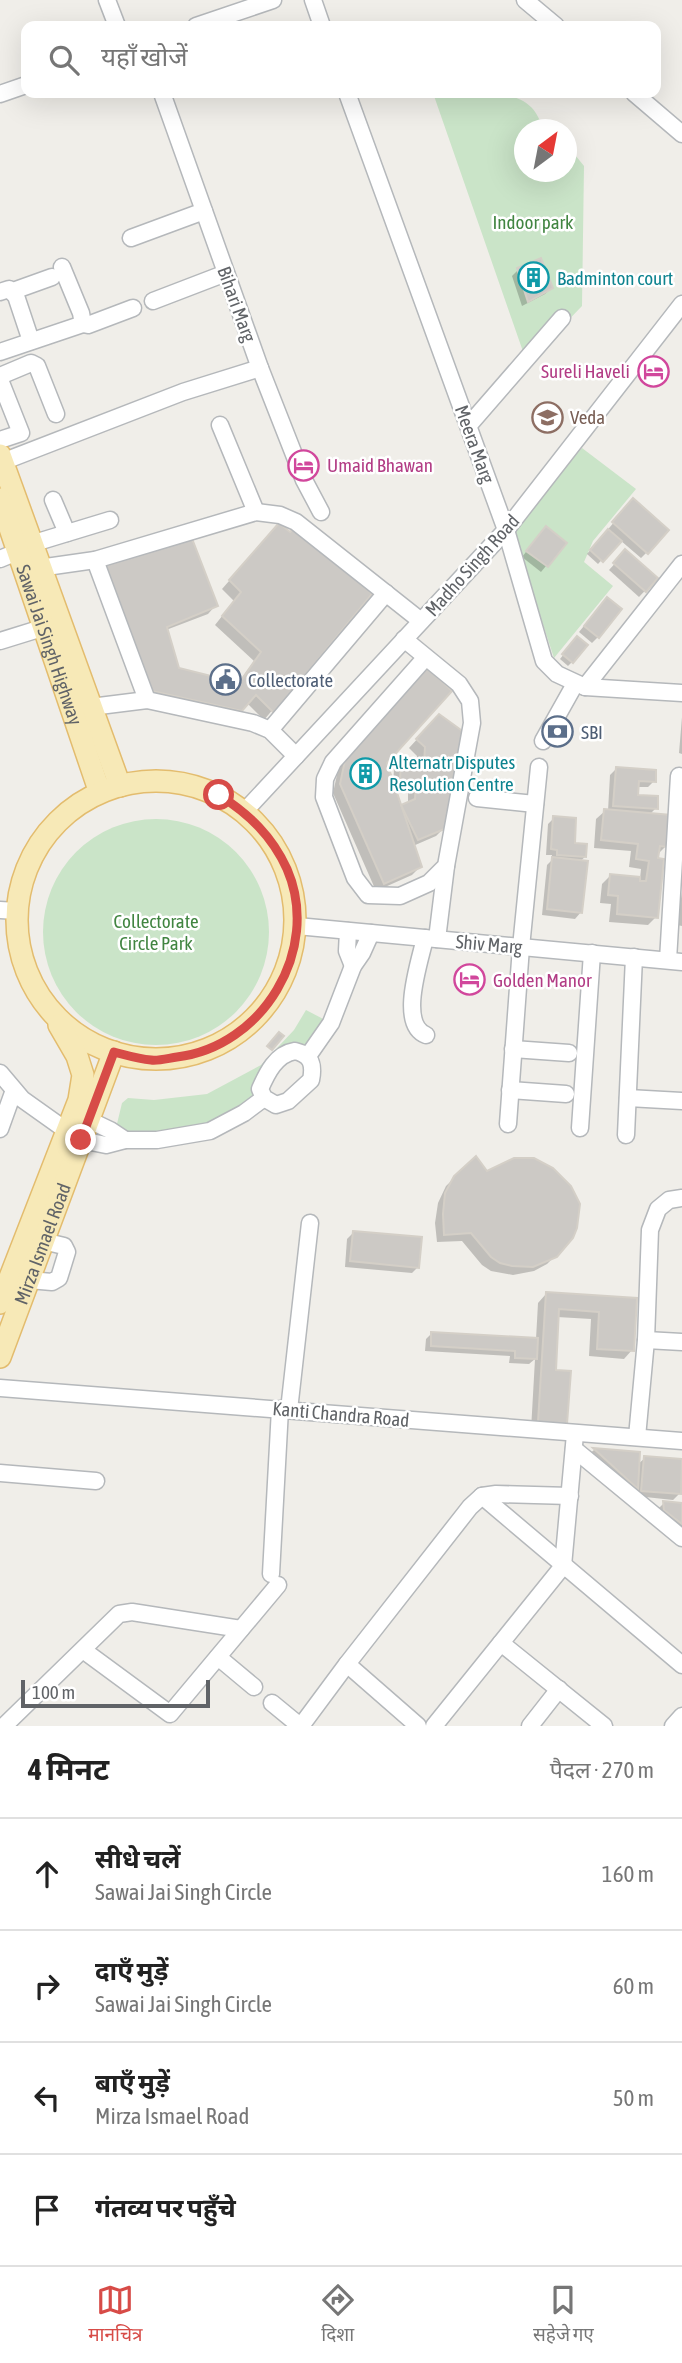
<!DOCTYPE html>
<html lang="hi">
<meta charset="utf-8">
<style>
:root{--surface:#fff;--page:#f6f6f6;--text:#222;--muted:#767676;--line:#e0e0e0;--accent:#d74b47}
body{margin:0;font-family:"Asap Condensed","Noto Sans Devanagari",sans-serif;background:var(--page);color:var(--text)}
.compass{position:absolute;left:514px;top:119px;width:63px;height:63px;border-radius:50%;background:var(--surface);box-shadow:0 7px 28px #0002;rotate:32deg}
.scale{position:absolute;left:21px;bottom:18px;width:189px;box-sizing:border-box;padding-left:7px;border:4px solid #606367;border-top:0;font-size:19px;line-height:24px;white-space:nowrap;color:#606367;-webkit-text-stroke:5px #fff;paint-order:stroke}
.stop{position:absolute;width:21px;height:21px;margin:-16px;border:5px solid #d74b47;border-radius:50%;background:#fff}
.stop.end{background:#d74b47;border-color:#fff;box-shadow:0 2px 7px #0008}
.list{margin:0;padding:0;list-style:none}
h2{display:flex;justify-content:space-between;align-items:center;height:91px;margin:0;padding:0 28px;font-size:30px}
h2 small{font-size:23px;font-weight:400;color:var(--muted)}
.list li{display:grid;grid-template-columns:46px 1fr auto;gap:21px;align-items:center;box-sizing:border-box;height:112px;padding:0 28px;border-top:2px solid var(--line)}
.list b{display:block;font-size:26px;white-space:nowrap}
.list p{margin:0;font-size:23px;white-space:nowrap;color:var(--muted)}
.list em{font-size:23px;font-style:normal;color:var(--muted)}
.icon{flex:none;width:38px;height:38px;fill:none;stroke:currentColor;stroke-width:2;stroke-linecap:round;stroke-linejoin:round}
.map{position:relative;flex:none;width:682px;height:1726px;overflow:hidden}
.search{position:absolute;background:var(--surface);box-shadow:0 7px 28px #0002;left:21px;right:21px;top:21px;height:77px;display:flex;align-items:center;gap:18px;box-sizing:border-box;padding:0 24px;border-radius:14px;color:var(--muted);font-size:26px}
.sheet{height:539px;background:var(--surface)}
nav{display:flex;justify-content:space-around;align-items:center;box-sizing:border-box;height:98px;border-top:2px solid var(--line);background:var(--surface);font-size:19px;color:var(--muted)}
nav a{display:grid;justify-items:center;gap:4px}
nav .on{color:var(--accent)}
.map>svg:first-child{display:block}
.green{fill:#cae4c8}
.shadow{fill:#0003;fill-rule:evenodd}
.building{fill:#ccc9c5;stroke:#d4cfc7;stroke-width:2}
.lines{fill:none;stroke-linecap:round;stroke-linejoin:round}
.minor-casing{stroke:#b5b8bb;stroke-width:19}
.major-casing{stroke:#e3bc6e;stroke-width:24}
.minor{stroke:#fff;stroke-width:16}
.major{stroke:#f7e9b7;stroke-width:21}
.route{stroke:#d74b47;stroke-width:9}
.labels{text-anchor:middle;stroke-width:5;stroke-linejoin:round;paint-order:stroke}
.park-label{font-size:19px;fill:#418541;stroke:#fff}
.culture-label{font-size:19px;fill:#0d838f;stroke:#fff;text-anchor:start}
.street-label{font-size:19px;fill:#606367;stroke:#fff}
.hotel-label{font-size:19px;fill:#b23c85;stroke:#fff;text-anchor:start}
.education-label{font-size:19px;fill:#785e54;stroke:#fff;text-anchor:start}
.service-label{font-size:19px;fill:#4e5e75;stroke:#fff;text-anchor:start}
</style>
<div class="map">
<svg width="682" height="1726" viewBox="0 0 682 1726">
<rect width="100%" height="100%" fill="#f0eee9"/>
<g class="green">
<path d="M433 93C461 93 510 86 531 107 538 113 539 123 547 129L524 130V172H566L567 145 584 166 582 306 527 363Z"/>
<path d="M582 448 636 489 593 541 584 562 613 586 554 658 512 530Z"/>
<circle cx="156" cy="932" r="113"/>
<path d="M306 1010 329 1022 315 1047 299 1052 257 1088 248 1102 208 1126 172 1133H126L116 1128 122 1103 128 1098 154 1100 207 1094 261 1065 294 1030Z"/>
</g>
<g class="shadow">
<path d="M518 270 551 288 545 294 522 306 512 276Z"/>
<path d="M627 507 647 552 641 558 620 540 598 564 587 554Z"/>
<path d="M271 533 369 594 264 720 247 703 233 719 144 698 105 565 216 605 208 614 166 630 178 670 237 685 254 661 215 625 234 601 222 589Z"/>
<path d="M540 534 565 543 541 572 522 557Z"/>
<path d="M620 558 656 579 639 597 609 570Z"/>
<path d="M601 605 598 637 592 643 579 632Z"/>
<path d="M577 638 572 662 568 666 560 659Z"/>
<path d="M428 670 385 762 393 785 394 769 402 761 417 764V756L409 748 431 724 445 827 436 836 413 846 420 867 412 875 376 891 333 793 340 761ZM394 790 408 792V804L400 808Z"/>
<path d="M682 717V754L679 753Z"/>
<path d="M616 769 654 781 648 787H637L636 796 656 808 649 815 666 846 658 854 656 917 648 925 609 922 611 904 600 903 602 884 610 876 640 879 641 869 629 867 631 851 594 848 596 819 605 811H608L610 775Z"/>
<path d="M554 818 573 844 585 857 579 862 581 912 575 919 542 915 547 865 551 861 552 855H546L548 824Z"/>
<path d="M682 892V926L677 925Z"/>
<path d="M475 1158 556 1255 547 1264 534 1271 513 1275 491 1271 482 1265 462 1241 437 1242 435 1223 438 1203 446 1186Z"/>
<path d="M353 1233 418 1267 412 1273 345 1267 347 1239Z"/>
<path d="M546 1294 635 1300 632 1350 624 1359 589 1356 591 1319 557 1317 554 1372 566 1423 557 1432 531 1430 535 1359 529 1364 509 1363 510 1356 425 1351 426 1339 432 1333 536 1339 538 1303Z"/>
<path d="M594 1450 638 1454 637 1465 645 1458 679 1494 673 1500 636 1496V1488L631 1494 588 1455Z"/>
<path d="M664 1503 682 1505V1535L658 1509Z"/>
</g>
<g class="building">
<path d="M541 258 553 288 528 302 517 268Z"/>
<path d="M633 498 669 530 648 554 612 522Z"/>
<path d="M279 523 290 532 297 525 372 594 274 713 256 695 242 711 152 691 104 564 191 536 218 606 167 627 179 668 239 683 261 652 222 616 241 592 229 580Z"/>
<path d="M546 526 567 543 548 567 526 551Z"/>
<path d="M608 529 622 541 603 562 590 550Z"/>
<path d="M625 549 658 578 646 592 613 563Z"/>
<path d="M607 597 622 609 599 638 584 626Z"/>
<path d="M577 636 588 645 573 663 562 654Z"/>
<path d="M428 668 452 691 387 763 422 867 384 884 340 784 347 751Z"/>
<path d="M439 714 465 733 447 828 418 840 401 805 415 799 416 784 400 782 401 759 424 764 425 747 416 739Z"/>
<path d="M616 767 656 770V782L639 781 638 795 658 796V809L613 806Z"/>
<path d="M604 809 671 815 668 847 660 846 658 858 664 859 658 918 617 914 618 896 608 895 610 874 640 877V881H646L649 861 636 859 638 844 601 840Z"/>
<path d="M553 816 576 818 575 843 587 844 586 857 557 855V850L551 849Z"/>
<path d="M552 857 588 861 582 913 547 909Z"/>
<path d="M279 1032 284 1036 272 1050 267 1046Z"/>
<path d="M476 1156 487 1171 514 1158H534L553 1168 571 1186 580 1204 577 1228 573 1238 557 1257 533 1267 512 1266 500 1263 491 1257 471 1233 444 1235 443 1214 445 1193 454 1176Z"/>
<path d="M353 1231 422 1237 419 1268 350 1261Z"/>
<path d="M546 1292 637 1298 634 1351 597 1349 599 1312 559 1309 556 1370 571 1371 567 1424 538 1422Z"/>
<path d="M431 1332 538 1338 537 1359 515 1358V1351L431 1346Z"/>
<path d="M593 1448 640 1452 638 1489Z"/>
<path d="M644 1456 682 1459 681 1494 641 1491Z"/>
<path d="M663 1501 682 1503V1524L664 1510Z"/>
</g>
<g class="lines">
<defs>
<g id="minor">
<path d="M107 0 117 26"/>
<path d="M313 0 322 26"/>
<path d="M525 0 556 26"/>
<path d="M196 26 273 0"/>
<path d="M162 93 260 368 304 480 321 512"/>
<path d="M347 93 506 530 544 661 557 674 585 687 682 693"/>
<path d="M634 93 682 134"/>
<path d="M0 94 26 85"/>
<path d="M131 238 204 211"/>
<path d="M13 291 52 277"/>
<path d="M0 292 9 289 16 296 31 341"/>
<path d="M153 301 226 273"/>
<path d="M83 324 88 325 133 308"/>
<path d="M0 352 83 324 81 313 62 267"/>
<path d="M0 376 31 363 37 366 56 414"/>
<path d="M0 380 21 433 0 440"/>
<path d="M220 425 256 512"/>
<path d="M469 425 562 318"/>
<path d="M2 462 183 392 260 368"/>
<path d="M53 500 67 533"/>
<path d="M31 544 110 520"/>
<path d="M0 559 17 552"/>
<path d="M95 560 147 700"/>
<path d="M39 568 95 560 256 512 280 515 296 522 421 621"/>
<path d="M404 639 459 684 470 701 472 723 446 866 429 883 400 896 368 895 355 878 324 797 325 779 333 762 426 657"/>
<path d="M0 641 42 628"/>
<path d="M585 687 682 564"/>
<path d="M91 707 147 700 253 723 270 730 296 756"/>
<path d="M270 730 386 593"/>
<path d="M543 741 575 684"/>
<path d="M477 798 535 804"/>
<path d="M244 812 506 530 682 304"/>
<path d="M0 910 16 911"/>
<path d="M297 926 682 962"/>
<path d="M348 931 347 951 353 966"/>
<path d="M425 938C420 961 398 1024 426 1035"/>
<path d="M437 939 446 866"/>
<path d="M668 960 679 776"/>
<path d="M513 1049 569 1053"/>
<path d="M295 1051C312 1055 314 1065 311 1080L288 1101 276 1105 264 1098 260 1089C267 1073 276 1054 295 1051Z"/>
<path d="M308 1056 331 1023 353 966 362 953 371 933"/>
<path d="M0 1073 22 1099 67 1131"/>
<path d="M510 1090 566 1094"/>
<path d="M628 1098 682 1101"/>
<path d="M89 1120 110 1130 125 1140"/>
<path d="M508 1124 521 947 539 767"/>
<path d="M580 1128 592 953"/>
<path d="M0 1129 14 1090"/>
<path d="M626 1135 634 957"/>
<path d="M81 1140 106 1145 125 1140H157L210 1131 244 1113 264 1098"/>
<path d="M29 1280 52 1282 59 1278 67 1252 64 1246 43 1241"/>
<path d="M646 1340 682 1342"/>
<path d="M0 1388 682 1441"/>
<path d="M289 1410 310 1223"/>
<path d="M637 1437 646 1340 650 1230 658 1209 669 1200 682 1198"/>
<path d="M574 1449 682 1538"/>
<path d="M0 1473 96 1481"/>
<path d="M482 1496 682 1665"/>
<path d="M271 1574 280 1409"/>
<path d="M501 1643 604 1726"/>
<path d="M83 1650 170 1714 278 1585"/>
<path d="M218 1657 254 1687"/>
<path d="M347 1664 418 1726"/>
<path d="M272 1703 300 1726"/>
<path d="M4 1726 119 1614 132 1612 241 1629"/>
<path d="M301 1726 347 1664 470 1507 482 1496 496 1494 570 1496"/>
<path d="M434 1726 563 1566 575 1434"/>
<path d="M530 1726 559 1689"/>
<path d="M673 1726 682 1716"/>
</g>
<g id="major">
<path d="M0 455 120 786"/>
<path id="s1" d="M0 499 99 790"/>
<circle cx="156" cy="920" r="139"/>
<path d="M0 1303 79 1100 83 1075 77 1056 59 1025"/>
<path id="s2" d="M0 1357 114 1052"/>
</g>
</defs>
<use href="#minor" class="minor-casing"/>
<use href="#major" class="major-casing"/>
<use href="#minor" class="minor"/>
<use href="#major" class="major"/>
</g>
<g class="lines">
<path class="route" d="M81 1140 114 1052C126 1055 138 1059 151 1060 159 1061 169 1058 177 1057 262 1047 322 950 287 869 272 836 249 814 219 795"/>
</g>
<defs>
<symbol id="building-ring" viewBox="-11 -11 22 22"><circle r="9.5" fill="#fff" stroke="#0f9aa8" stroke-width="1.5"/><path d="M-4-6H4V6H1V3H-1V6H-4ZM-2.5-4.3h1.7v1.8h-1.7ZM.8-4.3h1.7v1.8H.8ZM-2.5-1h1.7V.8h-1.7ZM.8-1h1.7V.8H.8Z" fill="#0f9aa8"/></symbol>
<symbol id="hotel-ring" viewBox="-11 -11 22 22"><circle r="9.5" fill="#fff" stroke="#d1479c" stroke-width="1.5"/><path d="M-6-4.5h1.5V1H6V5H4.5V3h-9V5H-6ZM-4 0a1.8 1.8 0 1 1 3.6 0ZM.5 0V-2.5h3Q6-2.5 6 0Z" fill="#d1479c"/></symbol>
<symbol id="school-ring" viewBox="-11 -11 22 22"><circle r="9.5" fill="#fff" stroke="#8d6e63" stroke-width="1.5"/><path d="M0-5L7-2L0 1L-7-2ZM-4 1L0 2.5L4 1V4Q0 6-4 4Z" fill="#8d6e63"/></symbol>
<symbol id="civic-ring" viewBox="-11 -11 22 22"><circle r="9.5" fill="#fff" stroke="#5c6f8a" stroke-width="1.5"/><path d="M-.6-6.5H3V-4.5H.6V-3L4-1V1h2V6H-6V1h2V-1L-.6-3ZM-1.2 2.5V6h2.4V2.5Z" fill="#5c6f8a"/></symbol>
<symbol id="bank-ring" viewBox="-11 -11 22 22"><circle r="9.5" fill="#fff" stroke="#5c6f8a" stroke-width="1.5"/><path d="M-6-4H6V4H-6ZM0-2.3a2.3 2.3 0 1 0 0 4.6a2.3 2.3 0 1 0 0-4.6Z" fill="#5c6f8a"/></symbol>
</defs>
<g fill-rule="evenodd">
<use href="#building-ring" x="516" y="260" width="35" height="35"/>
<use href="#hotel-ring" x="636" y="354" width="35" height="35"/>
<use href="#school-ring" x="530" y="400" width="35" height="35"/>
<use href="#hotel-ring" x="286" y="448" width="35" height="35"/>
<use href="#civic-ring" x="208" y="662" width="35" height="35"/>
<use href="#bank-ring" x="540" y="714" width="35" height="35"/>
<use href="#building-ring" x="348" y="756" width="35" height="35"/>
<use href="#hotel-ring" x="452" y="962" width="35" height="35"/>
</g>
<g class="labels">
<g class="park-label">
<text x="533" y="229">Indoor park</text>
<text x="156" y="928">Collectorate<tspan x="156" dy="22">Circle Park</tspan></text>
</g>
<g class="culture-label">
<text x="557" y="285">Badminton court</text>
<text x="389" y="769">Alternatr Disputes<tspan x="389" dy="22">Resolution Centre</tspan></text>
</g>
<g class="street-label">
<text transform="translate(237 304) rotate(70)" y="7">Bihari Marg</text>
<text transform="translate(475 444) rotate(70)" y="7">Meera Marg</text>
<text transform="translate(472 565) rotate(-48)" y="7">Madho Singh Road</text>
<text dy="7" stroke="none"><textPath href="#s1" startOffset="154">Sawai Jai Singh Highway</textPath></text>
<text transform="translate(489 944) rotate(5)" y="7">Shiv Marg</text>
<text dy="7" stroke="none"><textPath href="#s2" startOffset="121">Mirza Ismael Road</textPath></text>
<text transform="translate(341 1414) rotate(5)" y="7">Kanti Chandra Road</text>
</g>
<g class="hotel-label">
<text x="630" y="378" text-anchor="end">Sureli Haveli</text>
<text x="327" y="472">Umaid Bhawan</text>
<text x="493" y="987">Golden Manor</text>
</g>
<g class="education-label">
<text x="570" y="424">Veda</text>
</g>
<g class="service-label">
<text x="248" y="687">Collectorate</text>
<text x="581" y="739">SBI</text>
</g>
</g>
</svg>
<svg class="compass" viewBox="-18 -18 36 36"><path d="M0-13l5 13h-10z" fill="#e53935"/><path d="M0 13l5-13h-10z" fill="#767676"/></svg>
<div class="scale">100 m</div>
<div class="stop" style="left:219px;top:795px"></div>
<div class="stop end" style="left:81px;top:1140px"></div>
<div class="search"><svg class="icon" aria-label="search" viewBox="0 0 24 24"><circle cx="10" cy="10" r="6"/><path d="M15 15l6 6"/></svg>यहाँ खोजें</div>
</div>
<section class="sheet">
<h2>4 मिनट<small>पैदल · 270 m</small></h2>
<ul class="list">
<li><svg class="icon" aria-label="ahead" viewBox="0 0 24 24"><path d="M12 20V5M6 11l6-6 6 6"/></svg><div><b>सीधे चलें</b><p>Sawai Jai Singh Circle</p></div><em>160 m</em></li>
<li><svg class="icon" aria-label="right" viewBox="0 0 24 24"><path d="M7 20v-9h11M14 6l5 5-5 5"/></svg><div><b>दाएँ मुड़ें</b><p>Sawai Jai Singh Circle</p></div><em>60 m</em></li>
<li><svg class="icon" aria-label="left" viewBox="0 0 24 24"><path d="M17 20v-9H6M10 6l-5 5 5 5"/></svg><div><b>बाएँ मुड़ें</b><p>Mirza Ismael Road</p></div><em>50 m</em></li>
<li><svg class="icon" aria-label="arrive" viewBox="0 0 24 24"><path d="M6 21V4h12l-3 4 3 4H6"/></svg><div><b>गंतव्य पर पहुँचे</b></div></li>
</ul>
</section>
<nav>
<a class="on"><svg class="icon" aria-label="map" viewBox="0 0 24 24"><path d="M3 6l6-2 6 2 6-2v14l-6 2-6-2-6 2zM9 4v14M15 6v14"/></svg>मानचित्र</a>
<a><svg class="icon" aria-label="directions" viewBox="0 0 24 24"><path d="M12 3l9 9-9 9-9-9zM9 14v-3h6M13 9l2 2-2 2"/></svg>दिशा</a>
<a><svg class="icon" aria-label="saved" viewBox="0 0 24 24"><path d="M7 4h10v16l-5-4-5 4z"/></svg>सहेजे गए</a>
</nav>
